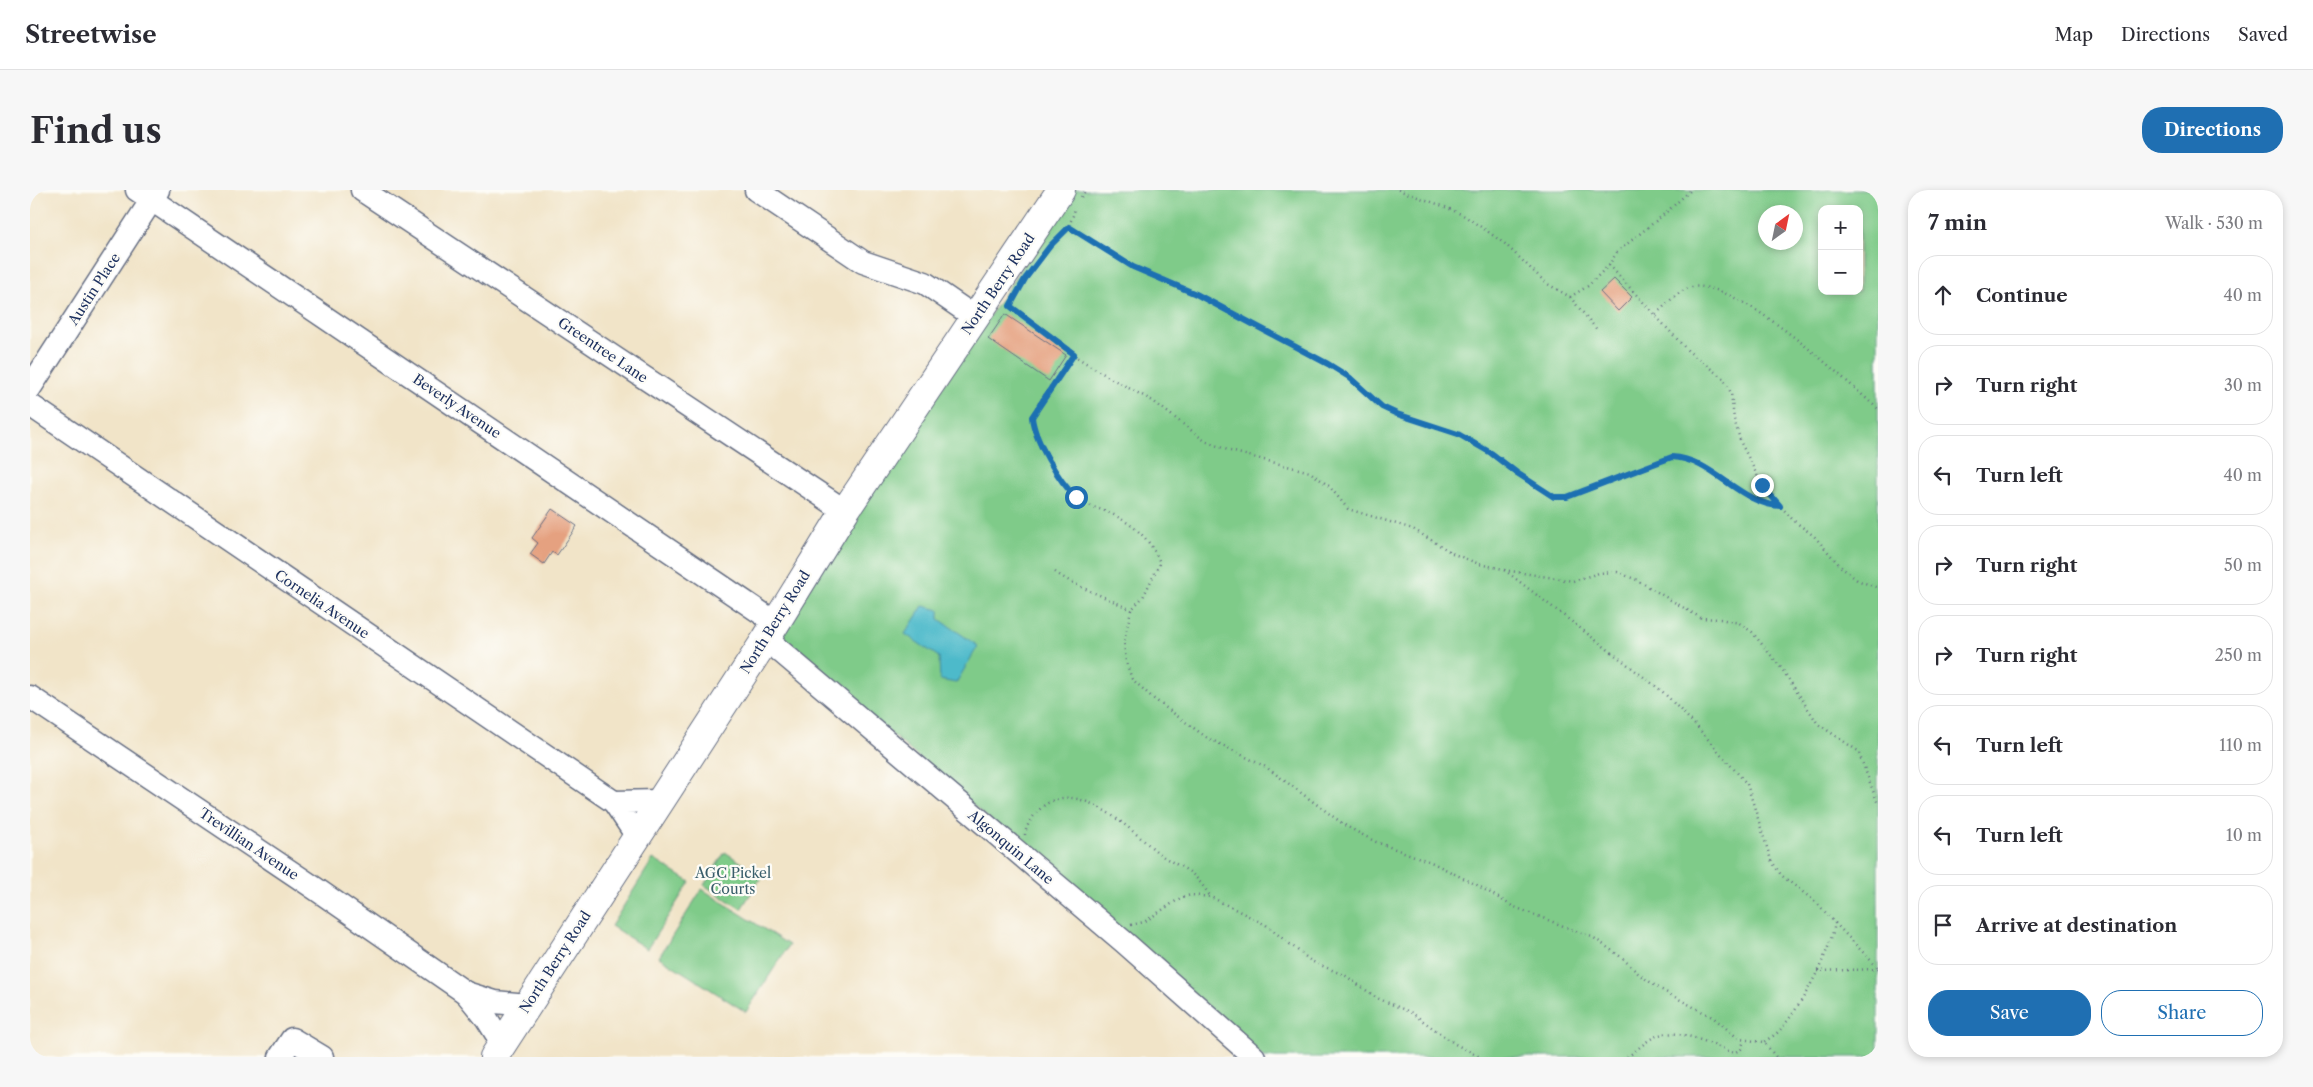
<!DOCTYPE html>
<meta charset="utf-8">
<style>
:root{--surface:#fff;--page:#f7f7f7;--text:#2b2b33;--muted:#7c7c81;--line:#e1e1e2;--accent:#1f6fb2}
body{margin:0;font-family:"Libre Caslon Text",serif;background:var(--page);color:var(--text)}
.controls{position:absolute;right:15px;top:15px;display:grid;overflow:hidden;border-radius:10px;box-shadow:0 2px 8px #0003}
.controls button{width:45px;height:45px;display:grid;place-items:center;padding:0;border:0;border-bottom:1px solid var(--line);background:var(--surface);color:var(--text);font:25px sans-serif}
.compass{position:absolute;left:1728px;top:15px;width:45px;height:45px;border-radius:50%;background:var(--surface);box-shadow:0 2px 8px #0003;rotate:33deg}
.stop{position:absolute;width:15px;height:15px;margin:-11px;border:4px solid #1f6fb2;border-radius:50%;background:#fff}
.stop.end{background:#1f6fb2;border-color:#fff;box-shadow:0 1px 5px #0008}
.list{margin:0;padding:0;list-style:none}
h2{display:flex;justify-content:space-between;align-items:center;height:65px;margin:0;padding:0 20px;font-size:21px}
h2 small{font-size:16px;font-weight:400;color:var(--muted)}
.list li{display:grid;grid-template-columns:32px 1fr auto;gap:15px;align-items:center;box-sizing:border-box;height:80px;margin:0 10px 10px;padding:0 10px;border:1px solid var(--line);border-radius:20px}
.list b{display:block;font-size:19px;white-space:nowrap}
.list em{font-size:16px;font-style:normal;color:var(--muted)}
.actions{display:flex;gap:10px;padding:15px 20px}
.actions a{flex:1;padding:11px 0;border:1px solid var(--accent);border-radius:20px;text-align:center;font-size:18px;color:var(--accent)}
.actions .main{background:var(--accent);color:#fff}
.icon{flex:none;width:28px;height:28px;fill:none;stroke:currentColor;stroke-width:2;stroke-linecap:round;stroke-linejoin:round}
.map{position:relative;flex:none;width:1848px;height:867px;overflow:hidden;border-radius:20px}
header{display:flex;align-items:center;gap:30px;box-sizing:border-box;height:70px;padding:0 25px;background:var(--surface);border-bottom:1px solid var(--line)}
header strong{font-size:24px}
nav{display:flex;gap:28px;margin-inline-start:auto;font-size:18px}
.intro{display:flex;align-items:center;justify-content:space-between;box-sizing:border-box;height:120px;padding:0 30px}
h1{margin:0;font-size:35px}
.button{padding:12px 22px;border-radius:20px;background:var(--accent);color:#fff;font-size:18px;font-weight:700}
main{display:flex;gap:30px;padding:0 30px}
aside{flex:1;background:var(--surface);border-radius:20px;box-shadow:0 2px 8px #0003}
.map>svg:first-child{display:block}
.green{fill:#7fcb89;stroke:#4d7d74;fill-rule:evenodd}
.water{fill:#4ebaca;stroke:#347494}
.building{fill:#e5a180}
.lines{fill:none;stroke-linecap:round;stroke-linejoin:round}
.minor-casing{stroke:#666e83;stroke-width:25}
.major-casing{stroke:#666e83;stroke-width:30}
.path{stroke:#666e83;stroke-width:2.5;stroke-dasharray:1 4;stroke-linecap:butt}
.minor{stroke:#fff;stroke-width:22}
.major{stroke:#fff;stroke-width:28}
.route{stroke:#1f6fb2;stroke-width:6}
.labels{text-anchor:middle;stroke-width:4.5;stroke-linejoin:round;paint-order:stroke}
.street-label{font-size:14px;fill:#1b2f5e;stroke:#fdfcf7}
.park-label{font-size:14px;fill:#395e6b;stroke:#fdfcf7}
</style>
<header>
<strong>Streetwise</strong>
<nav><a>Map</a><a>Directions</a><a>Saved</a></nav>
</header>
<div class="intro"><h1>Find us</h1><a class="button">Directions</a></div>
<main>
<div class="map">
<svg width="1848" height="867" viewBox="0 0 1848 867">
<rect width="100%" height="100%" fill="#fdfcf7"/>
<filter id="ink" filterUnits="userSpaceOnUse"><feTurbulence type="fractalNoise" baseFrequency=".02" numOctaves="2"/><feDisplacementMap in="SourceGraphic" scale="10" xChannelSelector="R" yChannelSelector="G"/><feConvolveMatrix kernelMatrix="1 2 1 2 8 2 1 2 1" color-interpolation-filters="sRGB"/></filter>
<filter id="wash" filterUnits="userSpaceOnUse"><feTurbulence type="fractalNoise" baseFrequency=".0096" numOctaves="4" result="noise"/><feDisplacementMap in="SourceGraphic" scale="20" xChannelSelector="R" yChannelSelector="G"/><feGaussianBlur stdDeviation="1.12" result="paint"/><feColorMatrix in="noise" values="0 0 0 0 0 0 0 0 0 0 0 0 0 0 0 0 0 1.4 0 .05"/><feComposite in="paint" operator="in"/></filter>
<g filter="url(#wash)">
<rect width="100%" height="100%" fill="#f1e4c8"/>
<g class="green">
<path d="M1043 0H1848V867H1233L752 449V439ZM1792 19H1829V101H1792ZM1736 22H1766V52H1736Z"/>
<path d="M695 662 732 686 711 719 674 695Z"/>
<path d="M623 669 660 692 617 759 581 736Z"/>
<path d="M672 699 759 755 716 822 629 767Z"/>
</g>
<path class="water" d="M893 416 909 420V429L948 456 926 493 910 490 909 467 875 444Z"/>
<g id="blocks">
<g class="building">
<path d="M1584 89 1602 107 1588 121 1570 102Z"/>
<path d="M975 124 1036 165 1019 191 958 149Z"/>
<path d="M522 319 547 336 527 365 522 362 514 374 500 364 508 353 502 348Z"/>
</g>
</g>
</g>
<g filter="url(#ink)">
<use href="#blocks" fill-opacity="0" stroke="#666e83" stroke-width="1"/>
<g class="lines">
<defs>
<g id="minor">
<path d="M107 0 746 433"/>
<path d="M332 0 815 321"/>
<path d="M726 0 833 72 895 93 946 128"/>
<path d="M0 198 128 0"/>
<path d="M0 215 584 612"/>
<path d="M736 449 1094 752 1224 867"/>
<path d="M0 507 286 699 436 803"/>
<path d="M606 645 584 612 629 611"/>
<path d="M472 853 457 829 436 803 465 812 497 815"/>
<path d="M250 867 262 849 292 867"/>
</g>
<path id="major" d="M464 867 736 449 815 321 1031 0"/>
</defs>
<use href="#minor" class="minor-casing"/>
<use href="#major" class="major-casing"/>
<g class="path">
<path d="M1368 0 1413 16 1433 25 1457 41 1475 54 1516 93 1540 107 1568 141"/>
<path d="M1051 7 1056 0"/>
<path d="M1039 37 1103 77 1166 104 1298 174 1319 187 1352 217 1367 224 1428 244 1461 263 1487 283 1524 307H1537L1642 267C1683 270 1709 314 1750 316"/>
<path d="M1019 58C1032 43 1040 40 1045 18"/>
<path d="M1579 75 1658 161 1694 189 1701 203 1704 229 1711 253 1732 295 1763 330 1784 346 1812 378 1827 390 1848 398"/>
<path d="M1540 107 1558 96 1579 75 1587 62 1632 26 1661 0"/>
<path d="M980 114 981 117 1043 165 1009 213 1002 227C1004 242 1012 256 1020 269 1027 282 1034 297 1045 307 1056 316 1068 318 1080 323 1103 334 1121 349 1130 373L1113 407 1101 420"/>
<path d="M1626 124C1636 115 1648 100 1662 97 1708 89 1813 188 1848 219"/>
<path d="M1043 165 1082 189 1123 211 1175 251 1200 261 1280 282 1299 296 1318 319 1383 339 1424 364 1449 374 1473 379 1632 501 1668 538 1717 594 1741 670 1751 685 1788 714 1805 733C1800 763 1771 817 1750 840 1746 845 1739 848 1734 852"/>
<path d="M1474 380 1543 391 1569 383 1587 382 1607 390 1671 428 1690 429 1709 433 1722 442 1752 479 1788 534 1828 561 1848 614"/>
<path d="M1025 382C1049 399 1076 406 1101 420L1094 452 1096 472 1102 489 1124 509 1176 547 1236 577 1316 636 1346 652 1401 672 1447 695 1482 716 1564 748 1591 767 1610 785 1630 799 1684 828 1709 849 1734 852 1746 867"/>
<path d="M995 645C996 635 1003 626 1010 619 1047 583 1103 643 1131 665 1139 671 1147 674 1155 679 1166 685 1173 696 1181 707"/>
<path d="M1805 733 1848 778"/>
<path d="M1101 735 1114 732 1152 707 1161 705 1181 707 1236 735 1281 771 1316 786 1347 808 1382 823 1425 854 1450 867"/>
<path d="M1787 781 1848 779"/>
<path d="M1597 867C1608 860 1617 849 1629 845 1649 838 1685 856 1704 863L1711 859 1714 851"/>
</g>
<use href="#minor" class="minor"/>
<use href="#major" class="major"/>
</g>
</g>
<g class="lines" filter="url(#ink)">
<path class="route" d="M1046 307C1029 292 1004 249 1002 227L1044 164 980 116 995 89 1020 56 1039 37 1103 77 1166 104 1298 174 1319 187 1352 217 1367 224 1428 244 1461 263 1487 283 1524 307H1537L1642 267C1683 269 1709 314 1750 316L1732 295"/>
</g>
<g class="labels">
<g class="street-label">
<text transform="translate(968 94) rotate(-56)" y="5">North Berry Road</text>
<text transform="translate(64 99) rotate(-57)" y="5">Austin Place</text>
<text transform="translate(573 160) rotate(34)" y="5">Greentree Lane</text>
<text transform="translate(427 216) rotate(34)" y="5">Beverly Avenue</text>
<text transform="translate(292 414) rotate(34)" y="5">Cornelia Avenue</text>
<text transform="translate(745 432) rotate(-58)" y="5">North Berry Road</text>
<text transform="translate(219 654) rotate(34)" y="5">Trevillian Avenue</text>
<text transform="translate(981 657) rotate(40)" y="5">Algonquin Lane</text>
<text transform="translate(525 772) rotate(-57)" y="5">North Berry Road</text>
</g>
<g class="park-label">
<text x="703" y="688">AGC Pickel<tspan x="703" dy="16">Courts</tspan></text>
</g>
</g>
</svg>
<div class="controls">
<button>+</button>
<button>−</button>
</div>
<svg class="compass" viewBox="-18 -18 36 36"><path d="M0-13l5 13h-10z" fill="#e53935"/><path d="M0 13l5-13h-10z" fill="#7c7c81"/></svg>
<div class="stop" style="left:1046px;top:307px"></div>
<div class="stop end" style="left:1732px;top:295px"></div>
</div>
<aside>
<h2>7 min<small>Walk · 530 m</small></h2>
<ul class="list">
<li><svg class="icon" aria-label="ahead" viewBox="0 0 24 24"><path d="M12 20V5M6 11l6-6 6 6"/></svg><div><b>Continue</b></div><em>40 m</em></li>
<li><svg class="icon" aria-label="right" viewBox="0 0 24 24"><path d="M7 20v-9h11M14 6l5 5-5 5"/></svg><div><b>Turn right</b></div><em>30 m</em></li>
<li><svg class="icon" aria-label="left" viewBox="0 0 24 24"><path d="M17 20v-9H6M10 6l-5 5 5 5"/></svg><div><b>Turn left</b></div><em>40 m</em></li>
<li><svg class="icon" aria-label="right" viewBox="0 0 24 24"><path d="M7 20v-9h11M14 6l5 5-5 5"/></svg><div><b>Turn right</b></div><em>50 m</em></li>
<li><svg class="icon" aria-label="right" viewBox="0 0 24 24"><path d="M7 20v-9h11M14 6l5 5-5 5"/></svg><div><b>Turn right</b></div><em>250 m</em></li>
<li><svg class="icon" aria-label="left" viewBox="0 0 24 24"><path d="M17 20v-9H6M10 6l-5 5 5 5"/></svg><div><b>Turn left</b></div><em>110 m</em></li>
<li><svg class="icon" aria-label="left" viewBox="0 0 24 24"><path d="M17 20v-9H6M10 6l-5 5 5 5"/></svg><div><b>Turn left</b></div><em>10 m</em></li>
<li><svg class="icon" aria-label="arrive" viewBox="0 0 24 24"><path d="M6 21V4h12l-3 4 3 4H6"/></svg><div><b>Arrive at destination</b></div></li>
</ul>
<div class="actions"><a class="main">Save</a><a>Share</a></div>
</aside>
</main>
